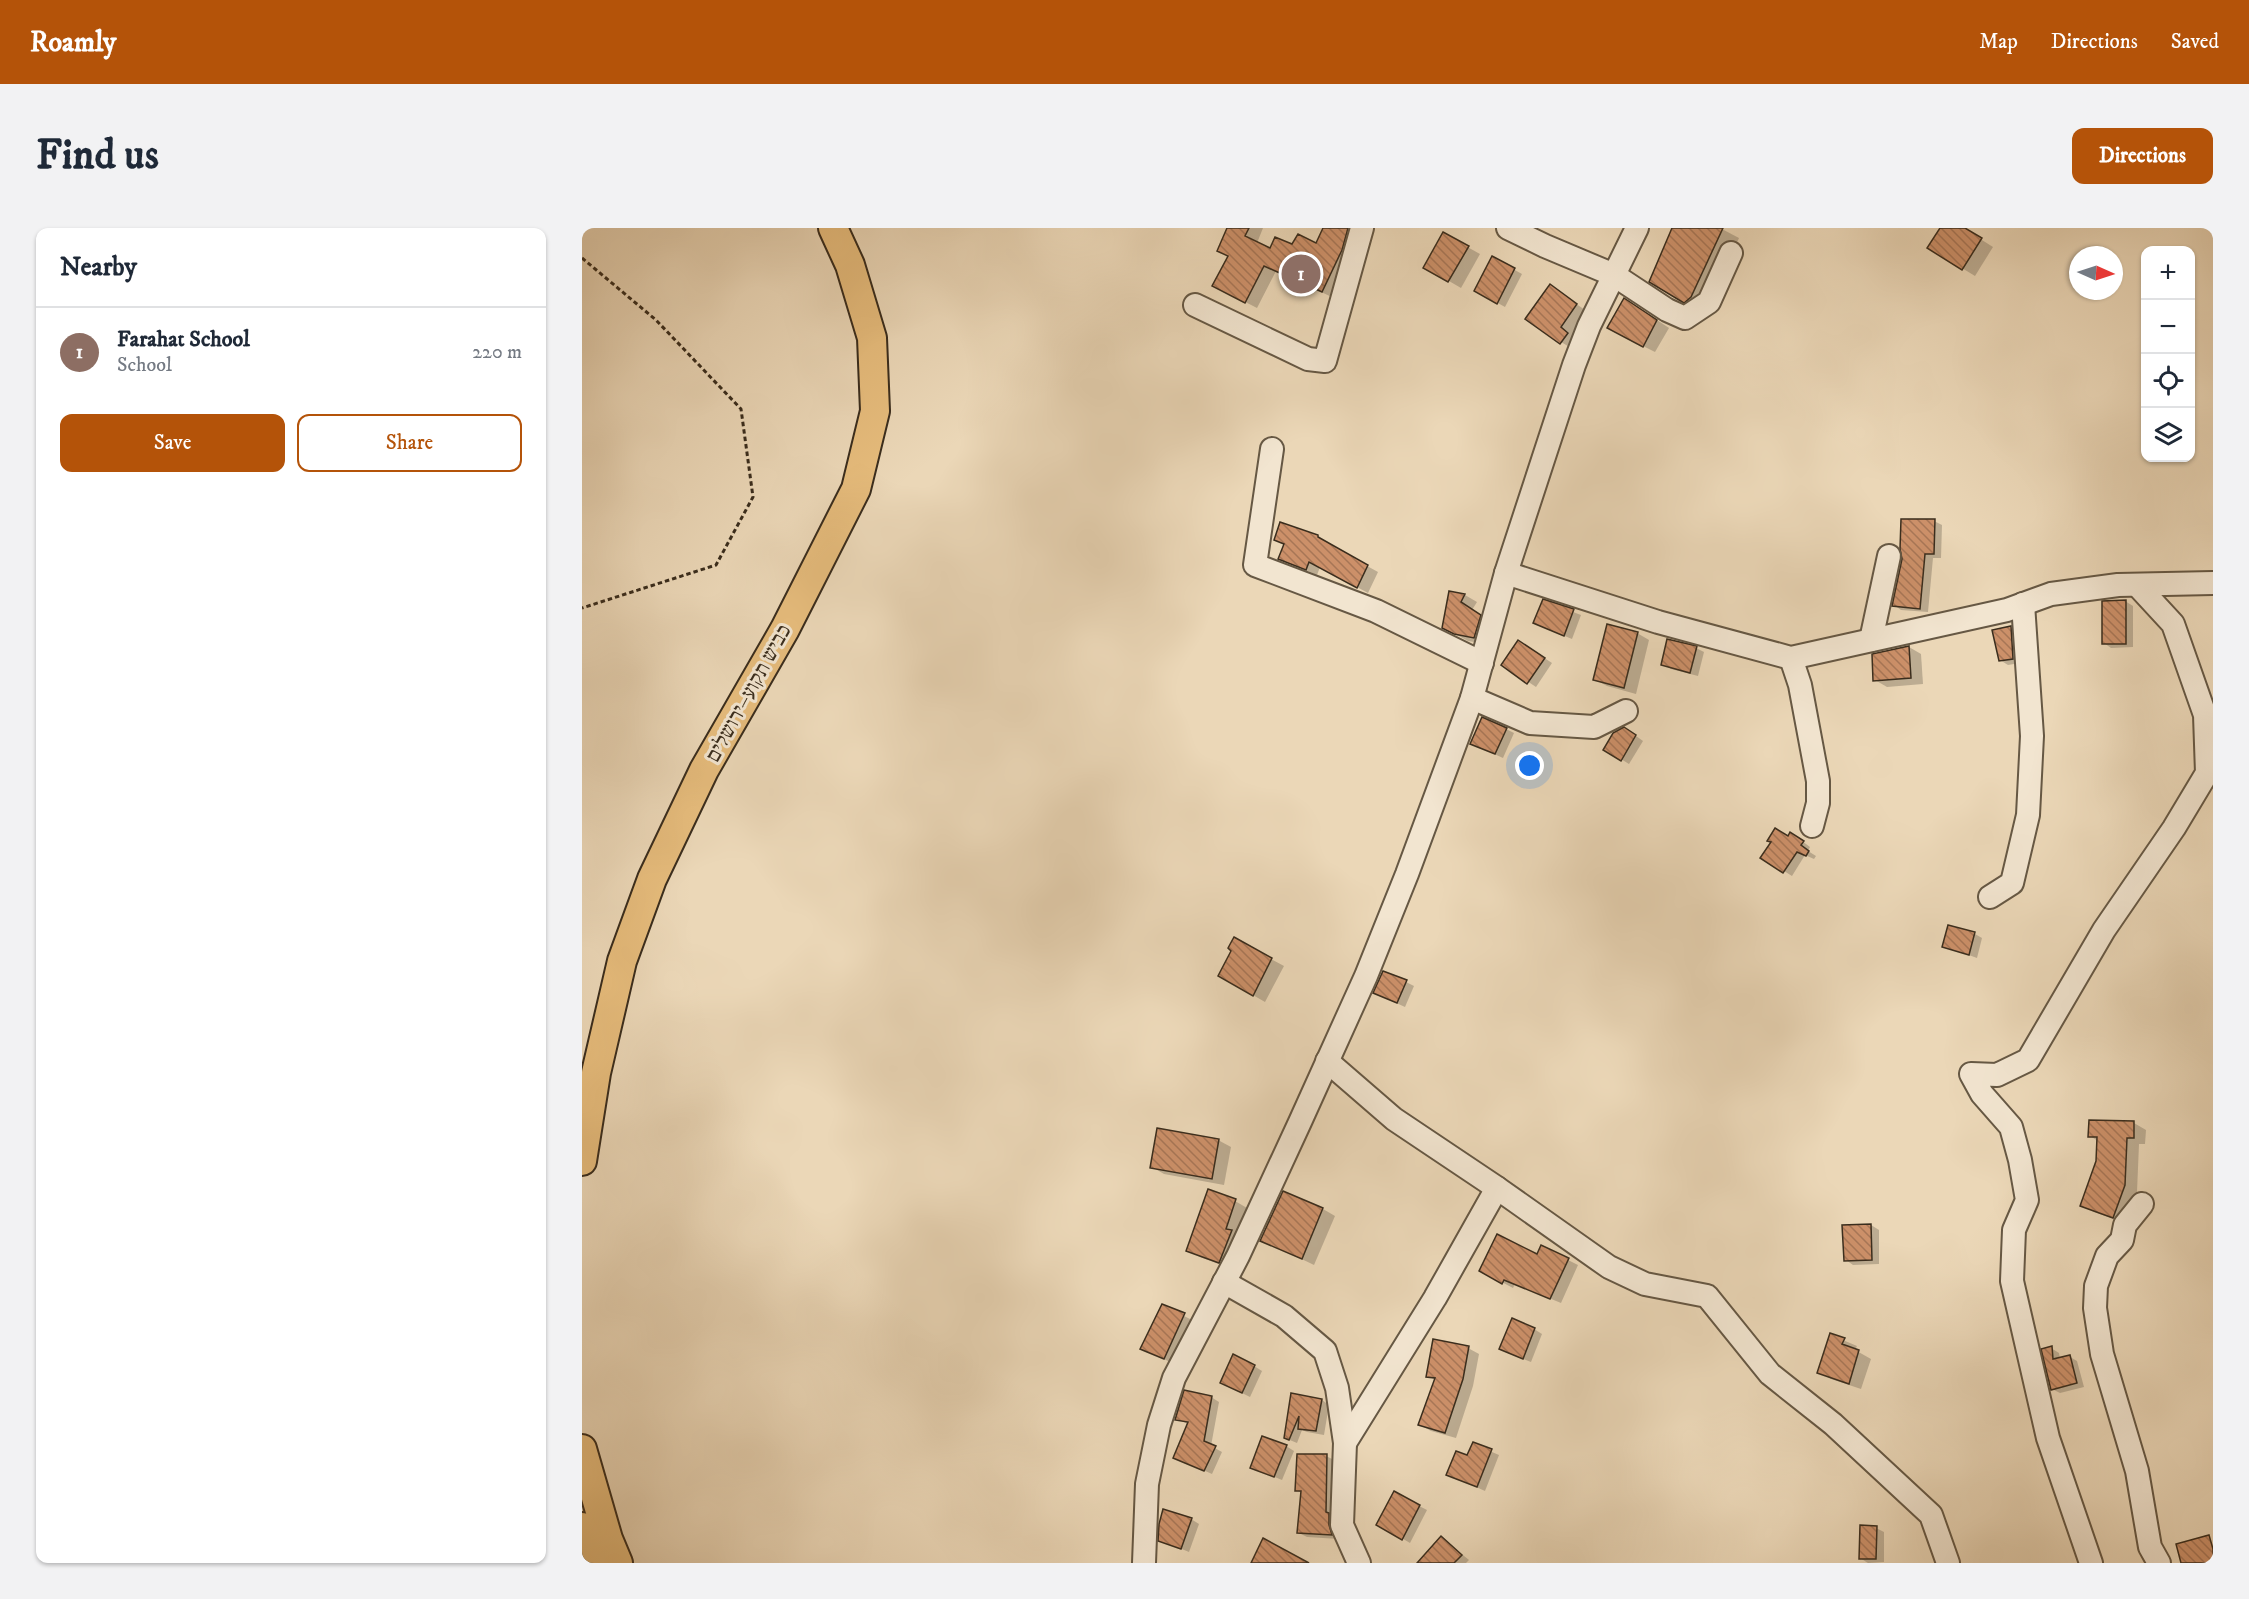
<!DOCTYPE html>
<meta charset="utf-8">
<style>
:root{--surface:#fff;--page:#f2f2f3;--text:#1f2937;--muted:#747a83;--line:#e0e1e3;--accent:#b45309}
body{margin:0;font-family:"IM FELL DW Pica","Frank Ruhl Libre",serif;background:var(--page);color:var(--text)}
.controls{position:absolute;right:18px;top:18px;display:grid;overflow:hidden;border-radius:12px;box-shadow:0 2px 4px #0004}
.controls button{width:54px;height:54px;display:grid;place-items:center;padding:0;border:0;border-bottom:2px solid var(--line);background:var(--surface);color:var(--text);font:30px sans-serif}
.compass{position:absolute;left:1487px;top:18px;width:54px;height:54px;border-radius:50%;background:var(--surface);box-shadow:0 2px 4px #0004;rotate:93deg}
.you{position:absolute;left:948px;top:538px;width:21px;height:21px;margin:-15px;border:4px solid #fff;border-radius:50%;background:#1a73e8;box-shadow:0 0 0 9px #1a73e833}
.badge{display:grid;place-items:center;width:39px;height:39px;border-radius:50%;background:var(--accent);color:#fff;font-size:20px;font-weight:700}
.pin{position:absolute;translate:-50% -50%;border:3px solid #fff;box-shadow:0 2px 6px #0006}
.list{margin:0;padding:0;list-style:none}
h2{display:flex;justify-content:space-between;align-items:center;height:78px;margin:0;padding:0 24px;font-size:26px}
h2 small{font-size:20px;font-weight:400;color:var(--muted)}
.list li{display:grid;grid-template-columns:39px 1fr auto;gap:18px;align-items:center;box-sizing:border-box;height:90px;padding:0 24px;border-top:2px solid var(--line)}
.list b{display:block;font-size:22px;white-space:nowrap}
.list p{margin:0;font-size:20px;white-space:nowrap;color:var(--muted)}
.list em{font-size:20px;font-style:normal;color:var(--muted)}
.actions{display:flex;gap:12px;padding:18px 24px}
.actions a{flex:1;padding:14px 0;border:2px solid var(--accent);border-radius:12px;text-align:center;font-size:21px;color:var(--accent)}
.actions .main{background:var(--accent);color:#fff}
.icon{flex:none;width:33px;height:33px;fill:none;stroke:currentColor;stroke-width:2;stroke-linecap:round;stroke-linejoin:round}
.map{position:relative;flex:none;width:1631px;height:1335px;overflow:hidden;border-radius:12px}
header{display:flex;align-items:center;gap:36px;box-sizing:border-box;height:84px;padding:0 30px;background:var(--accent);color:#fff}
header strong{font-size:28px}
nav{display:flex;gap:33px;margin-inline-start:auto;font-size:21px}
.intro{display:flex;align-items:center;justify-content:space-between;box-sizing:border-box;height:144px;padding:0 36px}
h1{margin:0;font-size:42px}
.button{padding:15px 27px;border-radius:12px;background:var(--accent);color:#fff;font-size:21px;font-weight:700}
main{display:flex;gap:36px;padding:0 36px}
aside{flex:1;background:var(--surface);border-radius:12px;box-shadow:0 2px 4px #0004}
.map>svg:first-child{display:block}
.shadow{fill:#0003}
.building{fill:url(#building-back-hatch);stroke:#3a2d1d;stroke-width:1.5}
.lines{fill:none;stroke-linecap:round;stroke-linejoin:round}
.minor-casing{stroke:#665844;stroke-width:26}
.major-casing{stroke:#3a2d1d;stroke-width:32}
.path{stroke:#3a2d1d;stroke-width:3;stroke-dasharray:4.5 3;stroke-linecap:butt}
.minor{stroke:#f2e5d0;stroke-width:22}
.major{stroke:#e6bc7c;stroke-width:28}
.labels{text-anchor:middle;stroke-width:6;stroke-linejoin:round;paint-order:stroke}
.street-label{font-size:21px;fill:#3a2d1d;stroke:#f2e5d0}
</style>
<header>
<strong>Roamly</strong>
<nav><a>Map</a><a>Directions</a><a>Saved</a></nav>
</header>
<div class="intro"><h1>Find us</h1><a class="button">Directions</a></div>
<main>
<aside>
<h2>Nearby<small></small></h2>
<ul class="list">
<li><span class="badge" style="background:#8d6e63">1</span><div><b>Farahat School</b><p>School</p></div><em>220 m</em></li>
</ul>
<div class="actions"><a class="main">Save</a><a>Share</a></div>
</aside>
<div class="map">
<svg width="1631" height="1335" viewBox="0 0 1631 1335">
<defs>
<pattern id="building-back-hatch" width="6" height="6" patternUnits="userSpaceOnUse" patternTransform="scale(1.5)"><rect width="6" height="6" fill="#cc9069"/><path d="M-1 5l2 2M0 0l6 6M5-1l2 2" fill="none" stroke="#a77656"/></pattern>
</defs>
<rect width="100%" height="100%" fill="#ebd7b7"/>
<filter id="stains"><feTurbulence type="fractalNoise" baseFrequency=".00333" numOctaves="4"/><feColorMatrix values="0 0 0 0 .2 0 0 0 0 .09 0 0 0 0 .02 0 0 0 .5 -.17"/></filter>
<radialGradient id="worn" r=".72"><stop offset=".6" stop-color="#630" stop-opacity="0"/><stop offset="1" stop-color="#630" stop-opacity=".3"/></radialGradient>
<g class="shadow">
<path d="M646 0H681L675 15 689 22 735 16 743 0H779L752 70 694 43 675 80 644 64 647 29 637 23Z"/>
<path d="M1091 0H1138L1157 10 1126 79 1119 83 1068 53Z"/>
<path d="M1359 0H1381L1411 19 1393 48 1347 20Z"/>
<path d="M862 6 898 26 879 60 843 39Z"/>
<path d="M911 30 940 46 923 79 894 63Z"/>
<path d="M968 58 1006 84 990 107 998 113 991 121 979 114Z"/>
<path d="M1054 78 1087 100 1073 124 1039 107Z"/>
<path d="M1352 293 1360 297 1359 330H1351L1346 384 1319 382 1312 377Z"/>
<path d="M736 308 746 314 745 316 796 344 786 365 738 339 735 347 698 331Z"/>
<path d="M869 365 883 367 895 374 890 382 910 395 904 416 886 413 862 400Z"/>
<path d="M962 373 999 387 990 411 961 399Z"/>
<path d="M1543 373 1551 378V419L1529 420 1522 415Z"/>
<path d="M1429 400 1436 405 1438 435 1426 437 1418 432Z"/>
<path d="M1055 405 1067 412 1054 466 1025 458 1012 451Z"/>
<path d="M944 418 970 435 954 459 921 437Z"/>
<path d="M1327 419 1339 426 1341 456 1305 459 1293 452Z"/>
<path d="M1114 420 1122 424 1116 448 1089 441 1081 436Z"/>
<path d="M924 501 932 505 921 530 890 516Z"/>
<path d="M1050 505 1061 513 1047 536 1023 521Z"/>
<path d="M1206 610H1216L1228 619 1226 623 1234 628 1232 631 1223 627 1210 648 1180 629 1191 614Z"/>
<path d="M1367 699 1393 706 1400 710 1395 730 1362 718Z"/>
<path d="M652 711 702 738 683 774 638 748 651 723Z"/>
<path d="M824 754 832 758 823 779 801 769Z"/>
<path d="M1552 895 1564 902 1563 916H1557L1555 964 1544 995 1512 984 1500 977 1515 933 1516 913 1508 908Z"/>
<path d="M636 912 649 919 642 957 582 946 570 939Z"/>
<path d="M653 973 665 980 656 1008 650 1041 618 1029 606 1022Z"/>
<path d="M741 981 753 988 732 1037 680 1012Z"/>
<path d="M1289 997 1297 1002V1036L1271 1037 1264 1032Z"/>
<path d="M956 1028 986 1032 996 1037 979 1075 933 1056 931 1060 899 1043Z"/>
<path d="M580 1077 614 1094 594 1137 560 1120Z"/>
<path d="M952 1101 960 1106 949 1134 926 1125Z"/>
<path d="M1249 1107 1275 1118 1273 1122 1289 1131 1279 1161 1249 1151 1237 1144Z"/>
<path d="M886 1120 897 1126 891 1158 874 1210 849 1203 838 1197 854 1152 846 1148Z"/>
<path d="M1469 1120 1477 1125 1478 1131 1488 1129 1495 1133 1502 1159 1478 1165 1470 1161Z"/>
<path d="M672 1138 680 1143 668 1169 648 1159Z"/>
<path d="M710 1167 740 1172 747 1177 742 1207 725 1204 720 1202 715 1215 703 1210Z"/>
<path d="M629 1169 637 1174 629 1218 640 1224 630 1246 601 1233 606 1196 595 1191Z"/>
<path d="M891 1216 917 1227 903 1263 874 1250Z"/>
<path d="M704 1218 712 1223 700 1252 669 1239Z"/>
<path d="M744 1228 752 1232 757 1311 725 1309 717 1305 720 1265 714 1262Z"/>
<path d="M812 1265 845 1282 828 1315 796 1296Z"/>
<path d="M609 1291 617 1296 607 1324 578 1312Z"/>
<path d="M1294 1300 1302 1304V1334L1286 1335 1278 1330Z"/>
<path d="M860 1310 887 1332 884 1335H837Z"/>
</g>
<g class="building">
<path d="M645 0H667L663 8 688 20 693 9 710 16 716 6 734 15 741 0H766L760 22 740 64 682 38 663 75 630 58 646 28 635 23Z"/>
<path d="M1090 0H1141L1109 69 1102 75 1067 54Z"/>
<path d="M1358 0H1383L1400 10 1380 42 1345 20Z"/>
<path d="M861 4 887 18 866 54 841 40Z"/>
<path d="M910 28 933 40 915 76 892 63Z"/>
<path d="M968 56 995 76 979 99 986 105 978 116 943 91Z"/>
<path d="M1042 70 1075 92 1061 119 1025 100Z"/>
<path d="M1319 291H1353L1352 326H1343L1338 381 1310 378 1320 331 1318 321Z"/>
<path d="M698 294 736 307V309L786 337 775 360 727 334 724 342 696 331 702 316 692 312Z"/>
<path d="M867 363 883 366 879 374 899 387 892 410 872 406 860 400Z"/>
<path d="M961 371 992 381 982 408 951 395Z"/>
<path d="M1544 372V416H1520V373Z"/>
<path d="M1025 396 1056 404 1042 460 1011 452Z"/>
<path d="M1429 398 1431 431 1417 433 1410 402Z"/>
<path d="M1085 411 1115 418 1108 445 1079 437Z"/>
<path d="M936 412 963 430 945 456 919 437Z"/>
<path d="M1327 418 1329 450 1291 453 1290 426Z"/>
<path d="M900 489 925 500 913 526 888 516Z"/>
<path d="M1042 499 1054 507 1039 533 1021 522 1031 505Z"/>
<path d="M1193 600 1206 608 1208 604 1222 613 1219 617 1227 623 1224 628 1215 624 1201 645 1178 630 1189 614 1185 613Z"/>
<path d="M1366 697 1393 704 1387 727 1360 719Z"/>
<path d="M652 709 690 730 671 768 636 748 649 723 646 720Z"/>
<path d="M801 743 825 752 815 775 791 765Z"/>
<path d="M1507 892 1552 893V910H1545L1543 957 1531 990 1498 978 1514 933 1515 909H1506Z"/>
<path d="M575 900 637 911 630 951 568 940Z"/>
<path d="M626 961 654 971 644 1001 650 1002 637 1035 604 1023Z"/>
<path d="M701 963 741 980 720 1031 678 1013Z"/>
<path d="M1289 996 1290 1032 1262 1033 1260 997Z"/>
<path d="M915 1006 955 1026 959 1017 987 1030 968 1071 922 1052 920 1056 897 1043Z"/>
<path d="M580 1076 603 1085 582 1131 558 1121Z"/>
<path d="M930 1090 953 1100 941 1131 917 1121Z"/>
<path d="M1248 1105 1263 1110 1260 1116 1277 1122 1267 1156 1235 1145Z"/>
<path d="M851 1111 887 1118 881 1151 863 1205 836 1197 853 1150 844 1149Z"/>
<path d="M1470 1118 1471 1131 1488 1127 1495 1155 1469 1162 1459 1121Z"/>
<path d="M651 1126 673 1137 660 1165 638 1155Z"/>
<path d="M602 1162 630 1168 622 1213 634 1218 622 1243 591 1230 606 1194 593 1192Z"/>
<path d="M709 1165 740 1171 734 1203 716 1201 717 1188 707 1212 702 1210Z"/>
<path d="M680 1208 705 1217 692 1249 668 1240Z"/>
<path d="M891 1214 910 1221 895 1259 864 1247 874 1223 885 1227Z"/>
<path d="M715 1226H745L744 1284 747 1285V1297L750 1307 715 1305 719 1263H713Z"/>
<path d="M812 1263 838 1277 820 1312 794 1297Z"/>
<path d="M581 1281 610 1290 599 1321 576 1313 577 1296Z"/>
<path d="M1278 1297 1295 1298 1294 1331H1277Z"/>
<path d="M1627 1307 1631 1321V1335H1599L1594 1316Z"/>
<path d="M859 1308 880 1327 872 1335H835Z"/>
<path d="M681 1310 727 1335H669Z"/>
</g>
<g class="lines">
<defs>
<g id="minor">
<path d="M926 0 963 18 1032 47 1085 82 1103 90 1127 74 1149 25"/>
<path d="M613 77 726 131 743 133 780 0"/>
<path d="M690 221 673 337 794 383 900 435"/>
<path d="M924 345 1076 394 1209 430 1425 382 1469 366 1536 357 1631 355"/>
<path d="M1289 412 1307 328"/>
<path d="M1209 430 1218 457 1236 553V575L1230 598"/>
<path d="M890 470 948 495 1012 499 1044 483"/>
<path d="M1408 669 1430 655 1446 587 1450 508 1441 376"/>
<path d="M745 833 812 891 915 960 1027 1039 1063 1056 1125 1068 1188 1146 1251 1196 1349 1287 1366 1335"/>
<path d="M1560 976 1543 997 1540 1012 1525 1028 1514 1058 1513 1080 1520 1126 1555 1243 1568 1319 1577 1335"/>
<path d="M642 1054 702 1088 743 1123 755 1160 763 1215 760 1297 777 1335"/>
<path d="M763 1215 853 1070 915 960"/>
<path d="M562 1335 565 1256 577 1197 592 1150 656 1028 718 894 784 748 825 646 890 470 924 345 992 137 1007 98 1055 0"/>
<path d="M1509 1335 1466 1210 1430 1053 1432 1002 1445 972 1438 932 1429 899 1400 866 1389 846 1415 847 1446 832 1522 702 1592 600 1625 545 1623 487 1591 396 1555 357"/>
</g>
<g id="major">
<path d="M0 933 14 845 40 733 70 651 122 542 203 401 274 261 293 183 290 110 268 37 251 0"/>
<path d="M0 1221 26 1311 36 1335"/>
<path d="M0 1299 17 1335"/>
</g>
</defs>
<use href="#minor" class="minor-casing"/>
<use href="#major" class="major-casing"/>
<path class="path" d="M0 30 74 92 159 181 171 269 134 337 0 380"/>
<use href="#minor" class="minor"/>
<use href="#major" class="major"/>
</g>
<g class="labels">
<g class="street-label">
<text transform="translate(166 465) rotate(-61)" y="7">כביש תקוע–ירושלים</text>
</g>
</g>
<rect width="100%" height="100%" filter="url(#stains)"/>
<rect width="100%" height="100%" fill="url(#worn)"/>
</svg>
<div class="controls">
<button>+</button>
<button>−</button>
<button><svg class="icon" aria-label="locate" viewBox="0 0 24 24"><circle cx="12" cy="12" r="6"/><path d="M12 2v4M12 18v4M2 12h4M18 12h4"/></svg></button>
<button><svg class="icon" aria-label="layers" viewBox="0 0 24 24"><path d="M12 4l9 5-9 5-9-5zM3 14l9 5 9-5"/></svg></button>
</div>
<svg class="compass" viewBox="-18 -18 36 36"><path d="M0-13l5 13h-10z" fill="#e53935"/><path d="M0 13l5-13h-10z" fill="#747a83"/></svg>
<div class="you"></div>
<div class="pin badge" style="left:719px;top:46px;background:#8d6e63">1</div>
</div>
</main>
